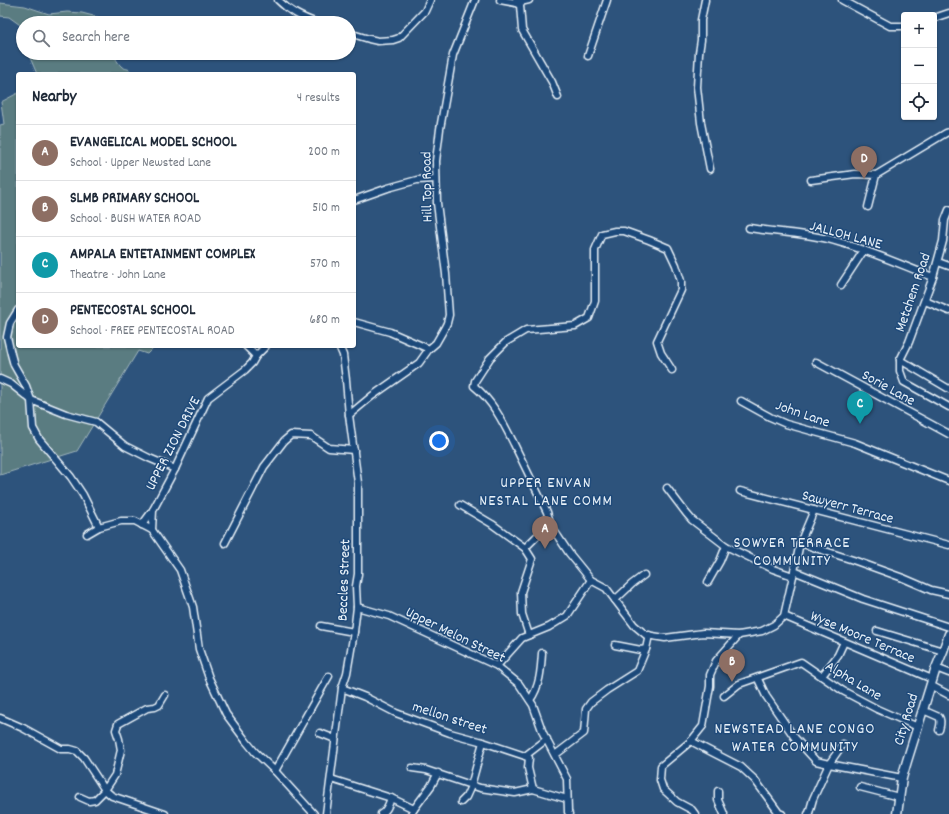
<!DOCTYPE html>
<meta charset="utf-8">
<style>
:root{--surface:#fff;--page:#f2f2f3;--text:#1f2937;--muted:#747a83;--line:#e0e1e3;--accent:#845c67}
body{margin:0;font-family:Dekko,sans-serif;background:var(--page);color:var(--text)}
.controls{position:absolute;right:12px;top:12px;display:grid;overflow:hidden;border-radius:4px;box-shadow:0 1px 3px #0004}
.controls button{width:36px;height:36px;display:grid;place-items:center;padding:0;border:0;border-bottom:1px solid var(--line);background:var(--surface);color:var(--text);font:20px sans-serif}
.you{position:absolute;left:439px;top:441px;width:14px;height:14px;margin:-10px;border:3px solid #fff;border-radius:50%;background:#1a73e8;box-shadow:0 0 0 6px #1a73e833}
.badge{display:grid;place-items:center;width:26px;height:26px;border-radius:50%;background:var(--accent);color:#fff;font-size:13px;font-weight:700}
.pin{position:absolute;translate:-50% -33px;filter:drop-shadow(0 1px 2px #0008)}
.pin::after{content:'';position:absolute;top:21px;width:14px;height:12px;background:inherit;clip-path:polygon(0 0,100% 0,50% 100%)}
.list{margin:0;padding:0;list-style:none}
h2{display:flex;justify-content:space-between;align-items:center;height:52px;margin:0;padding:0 16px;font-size:17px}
h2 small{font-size:13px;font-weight:400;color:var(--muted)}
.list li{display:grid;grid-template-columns:26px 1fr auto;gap:12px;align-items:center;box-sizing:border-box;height:56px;padding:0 16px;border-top:1px solid var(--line)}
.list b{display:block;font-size:15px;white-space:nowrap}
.list p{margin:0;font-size:13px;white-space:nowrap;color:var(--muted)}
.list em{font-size:13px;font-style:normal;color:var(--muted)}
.icon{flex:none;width:22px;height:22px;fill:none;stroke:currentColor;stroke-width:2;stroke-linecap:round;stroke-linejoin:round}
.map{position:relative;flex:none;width:949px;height:814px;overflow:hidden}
.search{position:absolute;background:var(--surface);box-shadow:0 1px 3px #0004;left:16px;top:16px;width:340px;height:44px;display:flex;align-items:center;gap:10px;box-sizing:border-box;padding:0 14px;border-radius:22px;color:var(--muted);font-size:15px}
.panel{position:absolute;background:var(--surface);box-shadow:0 1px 3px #0004;left:16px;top:72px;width:340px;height:276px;border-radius:4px}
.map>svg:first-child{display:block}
.green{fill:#5a7c81;stroke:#a1b6bc}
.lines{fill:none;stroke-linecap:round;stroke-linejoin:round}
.minor-casing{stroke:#e8f1f8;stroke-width:9}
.major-casing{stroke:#e8f1f8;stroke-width:11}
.minor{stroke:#1f4a7a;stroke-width:6}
.major{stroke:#1f4a7a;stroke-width:8}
.labels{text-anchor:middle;stroke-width:3;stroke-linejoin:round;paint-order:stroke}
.street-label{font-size:15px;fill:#e8f1f8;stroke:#1f4a7a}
.neighbourhood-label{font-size:16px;letter-spacing:1px;fill:#e8f1f8;stroke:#1f4a7a}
</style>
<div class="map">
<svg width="949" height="814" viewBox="0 0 949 814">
<rect width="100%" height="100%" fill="#2d537c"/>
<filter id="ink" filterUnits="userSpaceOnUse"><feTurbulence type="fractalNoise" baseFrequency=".025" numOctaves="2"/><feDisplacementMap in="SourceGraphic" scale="8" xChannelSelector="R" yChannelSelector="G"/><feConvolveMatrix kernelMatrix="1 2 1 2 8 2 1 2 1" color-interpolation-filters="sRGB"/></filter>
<g filter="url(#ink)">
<g class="green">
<path d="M0 3 25 6 49 14 67 12 82 13 112 21 113 23H23V27L9 17 0 16Z"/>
<path d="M28 53H113C115 57 118 64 122 67 127 70 129 67 132 74H37Z"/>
<path d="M18 93V346H155L147 354 138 351 77 451 0 475V125L4 124 1 102Z"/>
</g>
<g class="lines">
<defs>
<g id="minor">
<path d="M278 0C290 12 301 17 317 23"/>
<path d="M500 0 516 3 529 0"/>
<path d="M516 0V3L520 5 522 30 552 82 558 97"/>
<path d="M705 0 701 20V40L699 53 697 87 701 123 710 169"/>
<path d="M842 0 890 26H904"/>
<path d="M934 18 949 13"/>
<path d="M349 33 369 39 378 41 393 40 399 38 425 11 430 0"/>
<path d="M588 56 607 0"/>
<path d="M876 175 946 133 949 132"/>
<path d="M811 180 855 174 876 175 868 207"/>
<path d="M354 200 388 188 417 180 436 179"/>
<path d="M949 210 945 220 943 241 933 277 909 342 900 360V371L904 382 949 407"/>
<path d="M749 228C775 232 803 233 828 239 864 248 899 264 933 277"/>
<path d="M938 262 949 266"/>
<path d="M841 285 864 250"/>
<path d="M925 301 949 311"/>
<path d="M18 310 10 323 7 337 11 354 14 365 26 386 31 400 33 428 39 439 71 477 83 495 99 527"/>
<path d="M354 322 390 332 429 349"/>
<path d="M246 346 256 356"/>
<path d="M900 360 949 389"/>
<path d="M816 362 949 434"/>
<path d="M672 370 661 353 657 341 681 290V281L676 265 668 248 649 240 624 231H615L602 234 595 250V301L589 318 575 326 526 330 506 342 490 358 475 381 474 386C493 401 504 424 514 444 525 467 536 489 547 512L551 526 569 553 591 580 606 588 634 625 646 635 665 638 703 633 739 635 762 631 774 625 784 616 793 576"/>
<path d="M0 379 11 384 31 400 66 414 96 422 125 446 149 458 175 469"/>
<path d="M741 401 770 417 786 424 855 443 949 481"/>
<path d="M349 415 372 396 419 363 429 349 436 343 444 329 447 323 449 315 446 274 437 203 436 161 440 129 453 55 475 0"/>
<path d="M667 488 686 513 692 520 726 546 773 569 793 576 800 543 814 510"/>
<path d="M740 491 949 545"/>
<path d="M460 505 492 524 525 548 532 559 521 592 522 614 529 635"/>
<path d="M142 525 153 510 175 469 208 398 245 370 252 363 256 356 266 346"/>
<path d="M152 530 153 510"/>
<path d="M87 534 99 527 121 521H135L152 530 180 570 193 607 199 649 209 678 226 714 246 741 255 752 275 771 314 814"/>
<path d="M225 543 264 467 284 441 291 435 311 436 329 448 354 450"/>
<path d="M800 543 853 560 903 578 931 590 949 594"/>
<path d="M525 548 537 536 551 526"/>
<path d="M794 571 863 599 949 627"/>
<path d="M708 582 720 561 726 546"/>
<path d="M615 600 632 584 644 575"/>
<path d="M357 607 389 616 497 666 519 684 533 705 543 733 567 779 568 812 569 814"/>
<path d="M784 616 932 679"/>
<path d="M321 626 354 632"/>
<path d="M877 631 943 651"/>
<path d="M615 645 641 650 646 649 649 635"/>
<path d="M497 666 522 638 549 627 567 616 591 580"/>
<path d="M936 668 949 673"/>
<path d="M822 676 838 655 844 642"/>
<path d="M758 679 766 696 795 738 816 761 829 764 902 778"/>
<path d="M930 685 949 695"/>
<path d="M342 688 365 697 396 713 450 733 483 742 525 756 547 739"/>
<path d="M724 696 739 684 801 662 843 691 877 709 918 727"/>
<path d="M530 700C540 687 541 669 542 653"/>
<path d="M923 710 939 717C942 721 940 726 939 730"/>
<path d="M0 718 23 728 61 749H70L77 751 84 758 105 790 112 796 165 814"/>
<path d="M320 733 335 739"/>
<path d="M691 741 704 748 741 767 755 780 779 813 782 814"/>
<path d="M555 755 584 733 586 709 591 702 607 690 637 671 646 649"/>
<path d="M525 756 529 758 528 768 533 789"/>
<path d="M412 768 426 770 480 788 515 793 533 789 567 799"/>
<path d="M275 771 322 688 329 676"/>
<path d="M331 779 391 798 414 809"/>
<path d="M860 787 899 797"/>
<path d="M718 791V800L724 814"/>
<path d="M80 797 89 801 95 800 105 790 115 775 121 750 119 739 116 730 118 724 147 708 155 707 159 705 165 695"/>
<path d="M461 802 466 797 471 786 483 742"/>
<path d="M326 814 342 688 347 673 354 632 357 607 356 586 358 574V483L349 415 346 380 343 355 339 346"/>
<path d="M381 814C387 811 389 804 391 798"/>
<path d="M411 814 414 809 431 786 438 773"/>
<path d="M695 814 692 810 677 802 663 789 660 780 661 766 691 741 703 726 710 686V675L716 661 739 635"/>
<path d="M808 814 809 813 813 799 829 764 843 744"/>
</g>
<path id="major" d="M897 814 902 778 907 761 936 668 943 651 949 634"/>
</defs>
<use href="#minor" class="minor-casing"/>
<use href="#major" class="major-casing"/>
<use href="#minor" class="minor"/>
<use href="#major" class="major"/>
</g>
</g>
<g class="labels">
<g class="street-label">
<text transform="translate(426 187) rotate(-91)" y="5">Hill Top Road</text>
<text transform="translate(846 234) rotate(15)" y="5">JALLOH LANE</text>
<text transform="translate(912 292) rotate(-71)" y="5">Metchem Road</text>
<text transform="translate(889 387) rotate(29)" y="5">Sorie Lane</text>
<text transform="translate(803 413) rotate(19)" y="5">John Lane</text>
<text transform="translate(172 443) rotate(-63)" y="5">UPPER ZION DRIVE</text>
<text transform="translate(848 506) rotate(15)" y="5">Sawyerr Terrace</text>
<text transform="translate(343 580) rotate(-88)" y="5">Beccles Street</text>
<text transform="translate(456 634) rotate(26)" y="5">Upper Melon Street</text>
<text transform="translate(863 636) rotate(23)" y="5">Wyse Moore Terrace</text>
<text transform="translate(854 680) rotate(31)" y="5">Alpha Lane</text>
<text transform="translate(450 717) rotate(18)" y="5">mellon street</text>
<text transform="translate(905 719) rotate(-73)" y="5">City Road</text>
</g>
<g class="neighbourhood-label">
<text x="546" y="487">UPPER ENVAN<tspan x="546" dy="18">NESTAL LANE COMM</tspan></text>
<text x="792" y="547">SOWYER TERRACE<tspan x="792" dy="18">COMMUNITY</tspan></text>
<text x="795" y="733">NEWSTEAD LANE CONGO<tspan x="795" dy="18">WATER COMMUNITY</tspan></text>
</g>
</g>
</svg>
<div class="controls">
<button>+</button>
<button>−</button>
<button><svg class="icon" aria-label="locate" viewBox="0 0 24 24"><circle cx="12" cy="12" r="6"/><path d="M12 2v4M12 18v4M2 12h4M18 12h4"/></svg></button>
</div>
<div class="you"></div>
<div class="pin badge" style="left:545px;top:549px;background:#8d6e63">A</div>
<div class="pin badge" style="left:732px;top:682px;background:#8d6e63">B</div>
<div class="pin badge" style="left:860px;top:424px;background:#0f9aa8">C</div>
<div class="pin badge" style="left:864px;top:179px;background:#8d6e63">D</div>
<div class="search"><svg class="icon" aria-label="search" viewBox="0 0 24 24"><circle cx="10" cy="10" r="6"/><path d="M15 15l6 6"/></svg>Search here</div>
<section class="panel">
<h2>Nearby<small>4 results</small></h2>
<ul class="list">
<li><span class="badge" style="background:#8d6e63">A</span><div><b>EVANGELICAL MODEL SCHOOL</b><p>School · Upper Newsted Lane</p></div><em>200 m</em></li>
<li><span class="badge" style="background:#8d6e63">B</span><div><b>SLMB PRIMARY SCHOOL</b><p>School · BUSH WATER ROAD</p></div><em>510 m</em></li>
<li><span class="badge" style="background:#0f9aa8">C</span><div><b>AMPALA ENTETAINMENT COMPLEX</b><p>Theatre · John Lane</p></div><em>570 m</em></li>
<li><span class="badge" style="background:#8d6e63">D</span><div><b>PENTECOSTAL SCHOOL</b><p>School · FREE PENTECOSTAL ROAD</p></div><em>680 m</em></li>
</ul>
</section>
</div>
